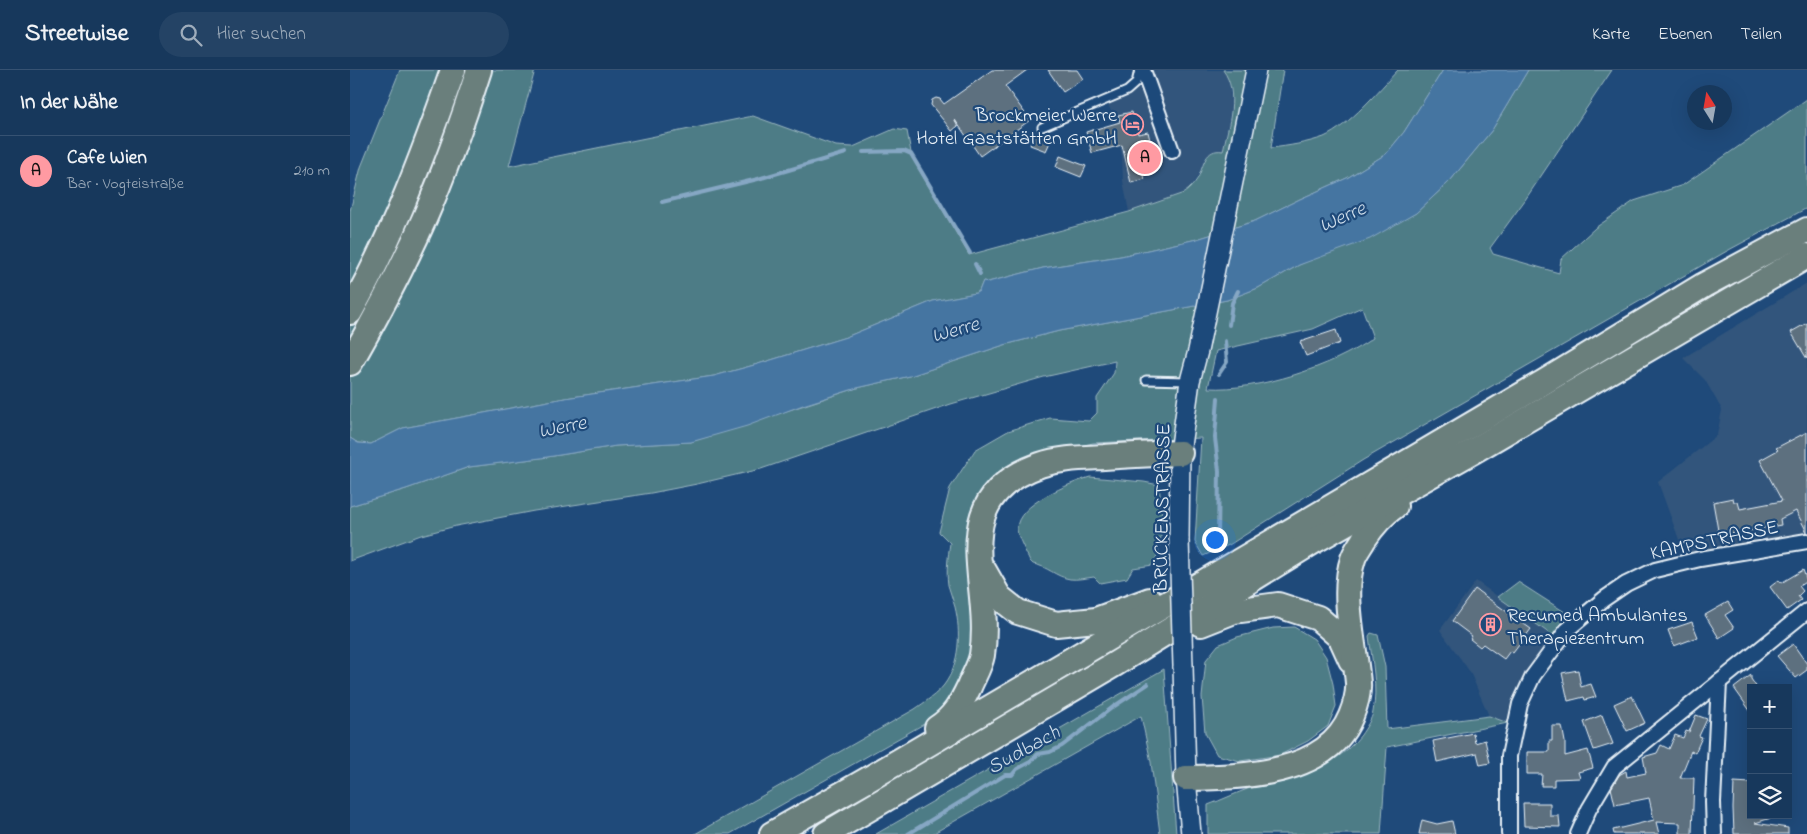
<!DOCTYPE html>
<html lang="de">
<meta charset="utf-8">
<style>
:root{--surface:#17385c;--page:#244365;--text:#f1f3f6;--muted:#9eacbb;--line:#365272;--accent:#ff9aa2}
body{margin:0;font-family:"Indie Flower",sans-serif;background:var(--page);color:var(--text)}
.controls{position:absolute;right:15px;bottom:15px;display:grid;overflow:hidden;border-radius:0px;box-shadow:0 5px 20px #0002}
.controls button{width:45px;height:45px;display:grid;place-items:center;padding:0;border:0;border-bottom:1px solid var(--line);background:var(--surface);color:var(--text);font:25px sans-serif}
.compass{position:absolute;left:1337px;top:15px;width:45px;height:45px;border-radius:50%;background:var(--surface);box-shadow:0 5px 20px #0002;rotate:349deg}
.you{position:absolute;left:864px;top:469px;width:18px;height:18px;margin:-12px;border:4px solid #fff;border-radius:50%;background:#1a73e8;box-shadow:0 0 0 8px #1a73e833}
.badge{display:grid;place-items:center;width:32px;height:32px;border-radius:50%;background:var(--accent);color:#111;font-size:16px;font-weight:700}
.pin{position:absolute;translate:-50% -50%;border:2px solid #fff;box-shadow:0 1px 5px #0006}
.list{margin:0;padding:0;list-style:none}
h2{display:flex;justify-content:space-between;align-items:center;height:65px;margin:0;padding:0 20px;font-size:21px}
h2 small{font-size:16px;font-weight:400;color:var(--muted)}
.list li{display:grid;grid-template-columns:32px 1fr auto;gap:15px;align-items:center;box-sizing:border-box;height:70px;padding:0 20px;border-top:1px solid var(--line)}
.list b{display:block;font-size:19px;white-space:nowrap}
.list p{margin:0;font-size:16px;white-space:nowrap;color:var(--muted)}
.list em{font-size:16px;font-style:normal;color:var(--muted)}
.icon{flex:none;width:28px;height:28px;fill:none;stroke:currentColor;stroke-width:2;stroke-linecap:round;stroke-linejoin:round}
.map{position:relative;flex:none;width:1457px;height:764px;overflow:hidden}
header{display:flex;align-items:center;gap:30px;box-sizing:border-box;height:70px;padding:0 25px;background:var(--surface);border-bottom:1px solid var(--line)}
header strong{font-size:24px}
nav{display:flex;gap:28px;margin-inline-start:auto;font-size:18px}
.search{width:350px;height:45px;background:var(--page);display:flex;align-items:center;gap:12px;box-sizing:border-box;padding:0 18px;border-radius:28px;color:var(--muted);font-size:19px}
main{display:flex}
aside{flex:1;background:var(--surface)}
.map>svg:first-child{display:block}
.built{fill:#32557c}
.green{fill:#4d7c86;stroke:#9ab6bf;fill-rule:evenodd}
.water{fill:#4475a1;stroke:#86a7c4}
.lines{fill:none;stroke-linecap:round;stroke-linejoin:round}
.stream{stroke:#86a7c4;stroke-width:4}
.building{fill:#5d707f;stroke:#e8f1f8}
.lane-casing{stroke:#e8f1f8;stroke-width:11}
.street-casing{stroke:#e8f1f8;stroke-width:18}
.secondary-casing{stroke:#e8f1f8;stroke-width:22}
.highway-casing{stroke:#e8f1f8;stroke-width:28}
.lane{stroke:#1f4a7a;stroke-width:7}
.street{stroke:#1f4a7a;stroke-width:14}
.secondary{stroke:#1f4a7a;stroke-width:19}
.highway{stroke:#6b7f7c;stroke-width:24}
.secondary-bridge-casing{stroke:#e8f1f8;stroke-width:22;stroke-linecap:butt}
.secondary-bridge{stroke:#1f4a7a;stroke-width:19}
.labels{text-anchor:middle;stroke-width:4.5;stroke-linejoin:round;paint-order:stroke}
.poi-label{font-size:20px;fill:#e8f1f8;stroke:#1f4a7a;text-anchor:end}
.street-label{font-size:20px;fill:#e8f1f8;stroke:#1f4a7a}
.water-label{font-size:21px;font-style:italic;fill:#cfdeeb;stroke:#1f4a7a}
</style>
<header>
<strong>Streetwise</strong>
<div class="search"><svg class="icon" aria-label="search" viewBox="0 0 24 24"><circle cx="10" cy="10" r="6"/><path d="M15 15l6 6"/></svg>Hier suchen</div>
<nav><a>Karte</a><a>Ebenen</a><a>Teilen</a></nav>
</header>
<main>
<aside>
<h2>In der Nähe<small></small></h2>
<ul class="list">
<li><span class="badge">A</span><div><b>Cafe Wien</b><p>Bar · Vogteistraße</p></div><em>210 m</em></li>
</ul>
</aside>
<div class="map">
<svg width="1457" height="764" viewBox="0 0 1457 764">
<rect width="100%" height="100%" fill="#1f4a7a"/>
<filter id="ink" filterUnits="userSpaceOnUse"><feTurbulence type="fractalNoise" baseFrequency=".02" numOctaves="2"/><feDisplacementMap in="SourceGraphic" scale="10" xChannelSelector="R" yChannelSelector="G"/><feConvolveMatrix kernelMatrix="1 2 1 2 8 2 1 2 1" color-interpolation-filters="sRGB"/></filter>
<g filter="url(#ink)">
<g class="built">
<path d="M794 0H873L878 7 882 35 873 82 865 81 856 87 847 108 839 119 834 123 779 142 773 111 772 86 764 47 758 35 779 24 790 15Z"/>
<path d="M1457 213V467L1335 486 1308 412 1367 365 1372 340 1355 310 1333 288Z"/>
<path d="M1126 511 1203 566 1178 602 1164 634 1158 653 1139 646 1120 602 1090 560Z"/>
</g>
<g class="green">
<path d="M50 0H185L159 96 403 46 486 76 503 77 544 59 557 61 562 88 619 185 779 142 834 123C840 119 844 114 848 108 854 95 855 78 873 81 878 56 890 23 873 0H933L921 78C939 76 957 73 974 67 999 56 1029 20 1048 0H1093L1054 62 1036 84 997 108 950 129 905 151 847 169 771 186 693 198 638 212 633 211 629 221 626 223 583 231 496 267 408 294 364 306 215 328 53 358 21 374 8 373 0 368V141L11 97Z"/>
<path d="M1178 0H1262L1175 130 1140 178 1143 184 1209 203 1211 189 1245 158 1284 131 1333 115 1457 29V138L1377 181 1013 390 879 475 853 486 845 472 851 368 743 373 674 389 653 403 618 471 617 498 621 525 625 591 588 646 380 764H345L565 639C575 632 587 624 594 615 610 594 611 561 605 537 603 530 600 522 598 515 596 501 598 487 600 473L589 462 600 418 625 380 658 361 700 348 739 351 747 343V328L764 303 765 291 694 307 601 334 411 399 347 414 301 423 184 441 106 456 71 465 0 491V436L56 419 119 397 191 388 266 376 341 372 507 318 560 306 654 275 709 261 877 230 908 218 949 195 1066 143 1100 111 1142 60ZM1012 237 1023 268C982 297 908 321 858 318L866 281 963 259Z"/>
<path d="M740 407 794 412 809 415C812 442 815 470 803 495L783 498 777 508 750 513 744 507C736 508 727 510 720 509 706 507 697 496 683 494L680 491C677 484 667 466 667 459 666 434 721 413 740 407Z"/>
<path d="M1168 512 1221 546 1203 566 1148 527Z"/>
<path d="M944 557 964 569 976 587 983 614 986 636 978 656 958 671 930 685 890 691 867 685 855 663 852 627 856 590 868 575 887 567 923 558Z"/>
<path d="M1021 563 1028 565 1035 597 1037 659 1139 646 1158 653 1037 677 1031 764H858V735C872 730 886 723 900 718 943 704 981 703 1011 665 1015 659 1022 649 1023 642 1028 617 1022 591 1019 566Z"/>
<path d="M814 599 826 764H810L801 692 791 646 582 764H526Z"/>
</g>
<path class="water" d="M1093 0H1178L1142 60 1100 111 1066 143 1020 169 949 195 908 218 877 230 709 261 654 275 560 306 507 318 453 335 397 356 341 372 266 376 191 388 119 397 56 419 0 436V368L8 373 21 374 53 358 215 328 364 306 408 294 496 267 583 231 626 223 629 221 633 211 638 212 693 198 771 186 847 169 905 151 950 129 997 108 1036 84 1054 62Z"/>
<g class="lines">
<g class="stream">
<path d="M513 82 554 81 561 84 620 183"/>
<path d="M312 132 408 109 496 83"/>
<path d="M625 194 630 204"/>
<path d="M879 255 882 233 888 221"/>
<path d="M869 304 877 292 875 271"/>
<path d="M868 468 869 401 865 368 868 328"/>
<path d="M558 764 655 705H662L667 699 680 692 688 684 700 682 712 676 763 637 798 614"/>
</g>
</g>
<g class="building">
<path d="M642 0H677L655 16 680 50 630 86 605 50 608 56 602 61 581 35 582 30 586 28 590 29 594 34Z"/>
<path d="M698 0H727L733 9 713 22Z"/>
<path d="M782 42 788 64 798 62 807 98 793 102 795 109 781 113 772 75 742 83 736 62 770 52 768 45Z"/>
<path d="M685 63 701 70 696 81 680 75Z"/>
<path d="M710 86 736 96 731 107 706 97Z"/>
<path d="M1457 253V289L1441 262Z"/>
<path d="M986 260 990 273 956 286 950 272Z"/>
<path d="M1457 362V462L1446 441 1430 449 1431 455 1369 466 1363 432 1383 428 1384 432H1388L1390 439 1432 431 1410 390 1428 380 1426 378Z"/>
<path d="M1453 500 1457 511 1449 516 1453 521 1448 526 1451 530 1437 540 1420 517 1429 510 1431 513Z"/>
<path d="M1125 519 1181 559 1163 583 1160 581 1154 589 1133 574 1130 577 1120 569 1122 566 1102 551Z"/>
<path d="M1378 532 1383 540 1375 545 1384 558 1369 568 1355 545Z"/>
<path d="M1342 552 1348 567 1324 576 1318 560Z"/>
<path d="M1443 574 1457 594V600L1446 608 1427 586Z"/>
<path d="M1228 600 1231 617 1241 614 1246 627 1235 630 1234 627 1218 631 1212 603Z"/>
<path d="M1401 605V609L1407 618H1401V642L1384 618Z"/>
<path d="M1282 626 1295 653 1277 661 1264 634Z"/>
<path d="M1252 645 1263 674 1244 680 1234 652Z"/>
<path d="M1346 645 1357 649 1349 666 1352 667 1345 683 1341 681 1330 708H1344L1342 764H1330V753L1306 752 1309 764H1264L1263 760 1304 750 1299 728 1265 735 1261 718 1269 705 1276 701 1277 707 1296 703 1293 687 1307 683 1311 675 1319 679 1325 665 1333 668 1336 661 1339 662Z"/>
<path d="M1202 656H1212L1215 672V686L1238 680 1243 698 1228 702 1230 708 1204 709V716H1191L1192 704H1177V682H1199V671H1202Z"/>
<path d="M1123 663 1125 673 1135 670 1140 693 1130 695 1127 683 1087 692 1083 671Z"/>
<path d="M1384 712 1401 713V746L1421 748 1405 753 1438 758V764H1384L1383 738Z"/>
<path d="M1173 733H1200V746H1209L1210 757 1174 756Z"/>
<path d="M1072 750 1087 754 1102 751 1105 764H1069Z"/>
</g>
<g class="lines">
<defs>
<g id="lane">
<path d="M692 57 777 21 786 13 789 0"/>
<path d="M796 310 838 311"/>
</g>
<g id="street">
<path d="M793 0 822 81"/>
<path d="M1159 764V686L1170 634 1183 606 1217 560 1254 529 1276 514 1305 500 1350 489 1457 471"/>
<path d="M1228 764 1239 739 1264 697 1457 541"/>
<path d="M1364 764 1363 732 1369 612"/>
</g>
<g id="secondary">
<path d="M829 470 830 383 840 311 848 281 906 0"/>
<path d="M833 596 836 708 841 764"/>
</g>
<g id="highway">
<path d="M0 242C43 166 74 83 103 0"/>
<path d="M0 293C27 246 53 197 75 147 96 99 113 50 129 0"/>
<path d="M633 499 649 527 668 542 706 554 746 550 800 530"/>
<path d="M851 554 884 541 928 535 968 548 991 568 1001 590"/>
<path d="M587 658C603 648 611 634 619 617 623 607 630 596 632 585 644 512 591 430 690 395 710 388 734 388 754 387 780 385 805 384 830 383"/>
<path d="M836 708C890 707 977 706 1001 646 1005 636 1009 624 1008 613 1005 577 991 524 1003 489 1005 482 1011 475 1014 469 1022 457 1033 444 1045 436"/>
<path d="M422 764 517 710 1194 312 1354 215 1457 160"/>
<path d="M476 764 765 594 964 471 1125 380 1457 186"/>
</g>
</defs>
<use href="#lane" class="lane-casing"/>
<use href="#street" class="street-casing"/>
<use href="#secondary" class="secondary-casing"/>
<use href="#highway" class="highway-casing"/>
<use href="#lane" class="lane"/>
<use href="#street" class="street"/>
<use href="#secondary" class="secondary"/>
<use href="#highway" class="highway"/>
<defs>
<path id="secondary-bridge" d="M829 470 833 596"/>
</defs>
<use href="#secondary-bridge" class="secondary-bridge-casing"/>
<use href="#secondary-bridge" class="secondary-bridge"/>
</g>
</g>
<defs>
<symbol id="hotel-ring" viewBox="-11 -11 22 22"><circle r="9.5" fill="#1f4a7a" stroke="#ff9aa2" stroke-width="1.5"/><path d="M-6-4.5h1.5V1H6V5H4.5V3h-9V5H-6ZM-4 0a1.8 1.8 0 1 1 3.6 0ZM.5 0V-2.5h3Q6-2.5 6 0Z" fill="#ff9aa2"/></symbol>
<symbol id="building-ring" viewBox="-11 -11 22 22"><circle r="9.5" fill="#1f4a7a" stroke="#ff9aa2" stroke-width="1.5"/><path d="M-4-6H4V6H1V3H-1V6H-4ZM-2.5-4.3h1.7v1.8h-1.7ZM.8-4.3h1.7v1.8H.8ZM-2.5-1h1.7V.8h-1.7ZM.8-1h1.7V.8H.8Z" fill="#ff9aa2"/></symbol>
</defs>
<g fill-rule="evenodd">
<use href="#hotel-ring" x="770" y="42" width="25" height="25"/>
<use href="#building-ring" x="1128" y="542" width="25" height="25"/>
</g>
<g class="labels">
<g class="poi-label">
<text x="767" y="51">Brockmeier Werre<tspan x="767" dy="23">Hotel Gaststätten GmbH</tspan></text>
<text x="1157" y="551" text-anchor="start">Recumed Ambulantes<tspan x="1157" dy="23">Therapiezentrum</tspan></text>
</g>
<g class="street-label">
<text transform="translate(811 438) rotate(-89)" y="7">BRÜCKENSTRASSE</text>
<text transform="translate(1364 469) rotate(-12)" y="7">KAMPSTRASSE</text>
</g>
<g class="water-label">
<text transform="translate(992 146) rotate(-24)" y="7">Werre</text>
<text transform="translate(605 259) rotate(-16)" y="7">Werre</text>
<text transform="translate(212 356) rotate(-11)" y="7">Werre</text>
<text transform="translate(673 679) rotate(-29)" y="7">Sudbach</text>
</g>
</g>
</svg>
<div class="controls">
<button>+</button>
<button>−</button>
<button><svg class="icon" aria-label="layers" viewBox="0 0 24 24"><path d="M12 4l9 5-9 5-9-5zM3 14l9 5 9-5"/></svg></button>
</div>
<svg class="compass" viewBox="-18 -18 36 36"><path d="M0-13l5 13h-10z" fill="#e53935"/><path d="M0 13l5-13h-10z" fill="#9eacbb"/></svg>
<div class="you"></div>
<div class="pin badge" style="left:795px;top:88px">A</div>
</div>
</main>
